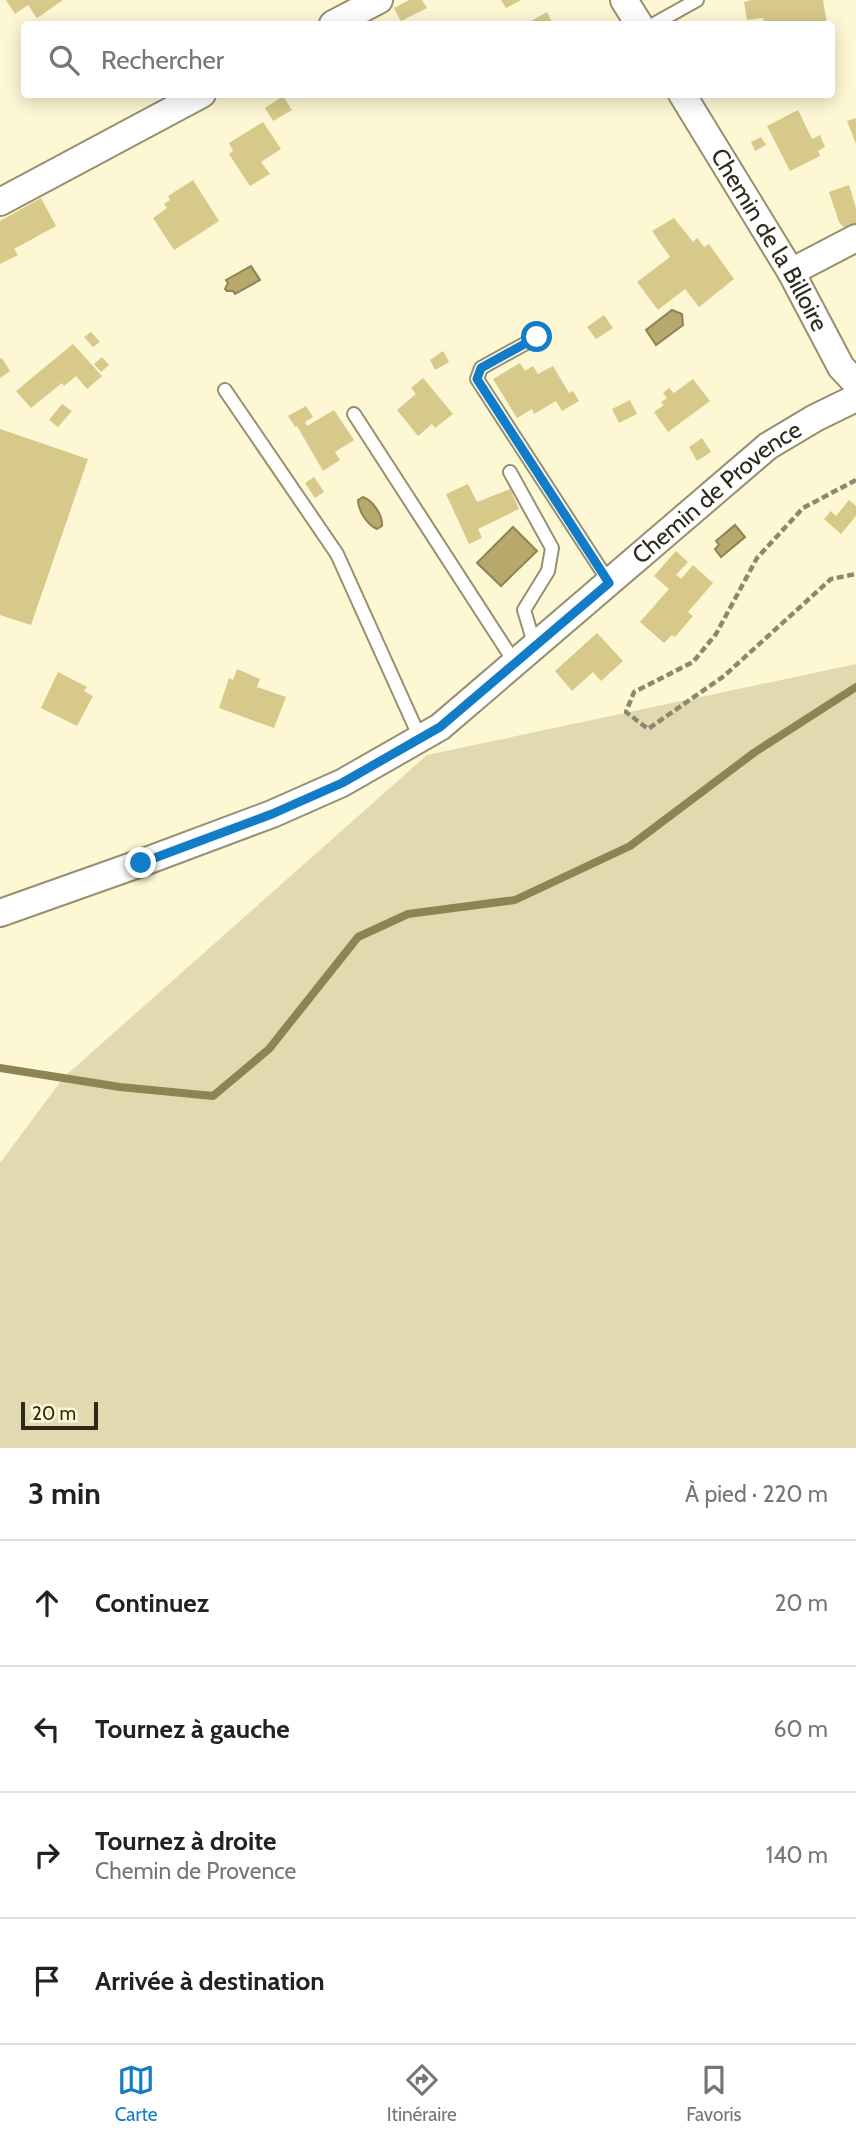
<!DOCTYPE html>
<html lang="fr">
<meta charset="utf-8">
<style>
:root{--surface:#fff;--page:#f6f6f6;--text:#222;--muted:#767676;--line:#e0e0e0;--accent:#137cc7}
body{margin:0;font-family:Cabin,sans-serif;background:var(--page);color:var(--text)}
.scale{position:absolute;left:21px;bottom:18px;width:77px;box-sizing:border-box;padding-left:7px;border:4px solid #2c291c;border-top:0;font-size:19px;line-height:24px;white-space:nowrap;color:#2c291c;-webkit-text-stroke:5px #fef7d4;paint-order:stroke}
.stop{position:absolute;width:21px;height:21px;margin:-16px;border:5px solid #137cc7;border-radius:50%;background:#fff}
.stop.end{background:#137cc7;border-color:#fff;box-shadow:0 2px 7px #0008}
.list{margin:0;padding:0;list-style:none}
h2{display:flex;justify-content:space-between;align-items:center;height:91px;margin:0;padding:0 28px;font-size:30px}
h2 small{font-size:23px;font-weight:400;color:var(--muted)}
.list li{display:grid;grid-template-columns:46px 1fr auto;gap:21px;align-items:center;box-sizing:border-box;height:126px;padding:0 28px;border-top:2px solid var(--line)}
.list b{display:block;font-size:26px;white-space:nowrap}
.list p{margin:0;font-size:23px;white-space:nowrap;color:var(--muted)}
.list em{font-size:23px;font-style:normal;color:var(--muted)}
.icon{flex:none;width:38px;height:38px;fill:none;stroke:currentColor;stroke-width:2;stroke-linecap:round;stroke-linejoin:round}
.map{position:relative;flex:none;width:856px;height:1448px;overflow:hidden}
.search{position:absolute;background:var(--surface);box-shadow:0 4px 18px #0003;left:21px;right:21px;top:21px;height:77px;display:flex;align-items:center;gap:18px;box-sizing:border-box;padding:0 24px;border-radius:7px;color:var(--muted);font-size:26px}
.sheet{height:595px;background:var(--surface)}
nav{display:flex;justify-content:space-around;align-items:center;box-sizing:border-box;height:98px;border-top:2px solid var(--line);background:var(--surface);font-size:19px;color:var(--muted)}
nav a{display:grid;justify-items:center;gap:4px}
nav .on{color:var(--accent)}
.map>svg:first-child{display:block}
.green{fill:#e2d9b0}
.water{fill:#b7a96b;stroke:#8d8353;stroke-width:2}
.lines{fill:none;stroke-linecap:round;stroke-linejoin:round}
.stream{stroke:#8d8353;stroke-width:8}
.building{fill:#d7c98a}
.service-casing{stroke:#979070;stroke-width:16}
.minor-casing{stroke:#979070;stroke-width:30}
.path{stroke:#8c8770;stroke-width:4.5;stroke-dasharray:7 3.5;stroke-linecap:butt}
.service{stroke:#fff;stroke-width:12}
.minor{stroke:#fff;stroke-width:26}
.route{stroke:#137cc7;stroke-width:9}
.labels{text-anchor:middle;stroke-width:5;stroke-linejoin:round;paint-order:stroke}
.street-label{font-size:24px;fill:#2c291c;stroke:#fef7d4}
</style>
<div class="map">
<svg width="856" height="1448" viewBox="0 0 856 1448">
<rect width="100%" height="100%" fill="#fef7d4"/>
<path class="green" d="M856 664V1448H0V1163L64 1077 427 755Z"/>
<g class="water">
<path d="M251 266 260 280 235 294 233 291H227L225 289 228 283 226 280Z"/>
<path d="M672 310 682 314 683 325 656 345 646 330Z"/>
<path d="M363 497C373 501 383 515 382 526L377 529C367 525 358 510 358 500Z"/>
<path d="M735 525 745 537 721 557 715 549 719 545 716 541Z"/>
<path d="M513 527 537 551 501 586 477 563Z"/>
</g>
<g class="lines">
<path class="stream" d="M0 1068 120 1087 213 1096 269 1049 358 937 408 914 515 900 630 846 755 752 856 687"/>
</g>
<g class="building">
<path d="M6 0H63L37 18 28 5 15 14Z"/>
<path d="M409 0H422L427 8 401 21 394 8Z"/>
<path d="M501 0H521L506 8Z"/>
<path d="M752 0H823L827 24H764L763 18 747 20 744 2Z"/>
<path d="M547 12 553 24H531L529 22Z"/>
<path d="M283 96 292 110 273 121 265 108Z"/>
<path d="M798 110 812 139 820 135 825 147 818 151 820 156 790 171 767 126Z"/>
<path d="M856 118V144L847 121Z"/>
<path d="M263 122 281 149 261 162 270 174 250 186 229 154 233 151 229 143Z"/>
<path d="M761 137 766 145 755 151 751 142Z"/>
<path d="M193 180 219 221 174 250 153 218 167 208 164 204 170 200 168 196Z"/>
<path d="M849 185 856 208V228L848 232 839 222 829 192Z"/>
<path d="M41 198 56 226 14 249 18 255 0 264V221Z"/>
<path d="M674 218 693 242 697 238 704 247 709 244 734 279 699 307 685 289 658 310 637 282 670 257 652 231Z"/>
<path d="M604 315 613 328 596 339 587 327Z"/>
<path d="M91 332 100 342 93 347 84 337Z"/>
<path d="M73 344 102 376 87 389 76 376 64 386 62 383 31 408 16 391Z"/>
<path d="M443 351 449 362 435 370 430 360Z"/>
<path d="M102 357 109 365 101 372 94 364Z"/>
<path d="M2 358 10 371 0 378V359Z"/>
<path d="M520 363 525 371 533 366 538 374 553 366 569 393 573 391 579 401 562 411 556 401 534 414 532 409 517 418 493 379Z"/>
<path d="M423 378 453 414 435 428 432 424 418 436 397 410 416 394 411 388Z"/>
<path d="M693 379 710 401 668 432 654 412 664 405 661 402 667 398 663 393 669 388 674 393Z"/>
<path d="M630 400 637 414 619 423 612 409Z"/>
<path d="M62 404 72 411 58 427 49 420Z"/>
<path d="M306 406 313 417 305 422 307 426 334 410 354 440 335 452 340 460 323 471 297 426 295 427 288 416Z"/>
<path d="M0 429 88 459 31 625 0 615Z"/>
<path d="M702 438 711 452 697 461 689 447Z"/>
<path d="M314 477 324 492 315 498 305 483Z"/>
<path d="M468 484 477 502 510 489 519 509 478 529 482 538 469 544 446 494Z"/>
<path d="M849 500 856 506V516L841 534 824 519 831 511 836 516Z"/>
<path d="M676 551 688 562 676 575 679 577 681 579 693 565 713 583 688 612 693 616 675 637 672 635 664 643 640 622 669 589 654 576Z"/>
<path d="M597 633 623 661 601 681 593 672 572 691 555 671Z"/>
<path d="M237 669 260 679 257 687 286 697 274 728 219 708 229 678 233 680Z"/>
<path d="M58 672 87 687 84 691 93 696 77 726 41 708Z"/>
</g>
<g class="lines">
<defs>
<g id="service">
<path d="M654 24 697 0"/>
<path d="M537 337 481 368 477 379 609 582"/>
<path d="M225 390 337 554 420 738"/>
<path d="M354 414 515 663"/>
<path d="M510 472 552 548 548 571 524 610 535 646"/>
</g>
<g id="minor">
<path d="M624 0 639 24"/>
<path d="M333 24 379 0"/>
<path id="s1" d="M682 94 791 272 841 367 856 383"/>
<path d="M0 202 202 94"/>
<path d="M791 272 856 238"/>
<path id="s2" d="M0 913 141 863 272 814 342 783 440 727 768 446 815 418 856 398"/>
</g>
</defs>
<use href="#service" class="service-casing"/>
<use href="#minor" class="minor-casing"/>
<path class="path" d="M856 480 803 508 757 558 716 634 693 662 634 692 626 712 648 729 724 676 831 579 856 574"/>
<use href="#service" class="service"/>
<use href="#minor" class="minor"/>
</g>
<g class="lines">
<path class="route" d="M141 863 272 814 342 783 440 727 609 583 477 379 481 368 537 337"/>
</g>
<g class="labels">
<g class="street-label">
<text dy="8" stroke="none"><textPath href="#s1" startOffset="170">Chemin de la Billoire</textPath></text>
<text dy="8" stroke="none"><textPath href="#s2" startOffset="842">Chemin de Provence</textPath></text>
</g>
</g>
</svg>
<div class="scale">20 m</div>
<div class="stop" style="left:537px;top:337px"></div>
<div class="stop end" style="left:141px;top:863px"></div>
<div class="search"><svg class="icon" aria-label="search" viewBox="0 0 24 24"><circle cx="10" cy="10" r="6"/><path d="M15 15l6 6"/></svg>Rechercher</div>
</div>
<section class="sheet">
<h2>3 min<small>À pied · 220 m</small></h2>
<ul class="list">
<li><svg class="icon" aria-label="ahead" viewBox="0 0 24 24"><path d="M12 20V5M6 11l6-6 6 6"/></svg><div><b>Continuez</b></div><em>20 m</em></li>
<li><svg class="icon" aria-label="left" viewBox="0 0 24 24"><path d="M17 20v-9H6M10 6l-5 5 5 5"/></svg><div><b>Tournez à gauche</b></div><em>60 m</em></li>
<li><svg class="icon" aria-label="right" viewBox="0 0 24 24"><path d="M7 20v-9h11M14 6l5 5-5 5"/></svg><div><b>Tournez à droite</b><p>Chemin de Provence</p></div><em>140 m</em></li>
<li><svg class="icon" aria-label="arrive" viewBox="0 0 24 24"><path d="M6 21V4h12l-3 4 3 4H6"/></svg><div><b>Arrivée à destination</b></div></li>
</ul>
</section>
<nav>
<a class="on"><svg class="icon" aria-label="map" viewBox="0 0 24 24"><path d="M3 6l6-2 6 2 6-2v14l-6 2-6-2-6 2zM9 4v14M15 6v14"/></svg>Carte</a>
<a><svg class="icon" aria-label="directions" viewBox="0 0 24 24"><path d="M12 3l9 9-9 9-9-9zM9 14v-3h6M13 9l2 2-2 2"/></svg>Itinéraire</a>
<a><svg class="icon" aria-label="saved" viewBox="0 0 24 24"><path d="M7 4h10v16l-5-4-5 4z"/></svg>Favoris</a>
</nav>
